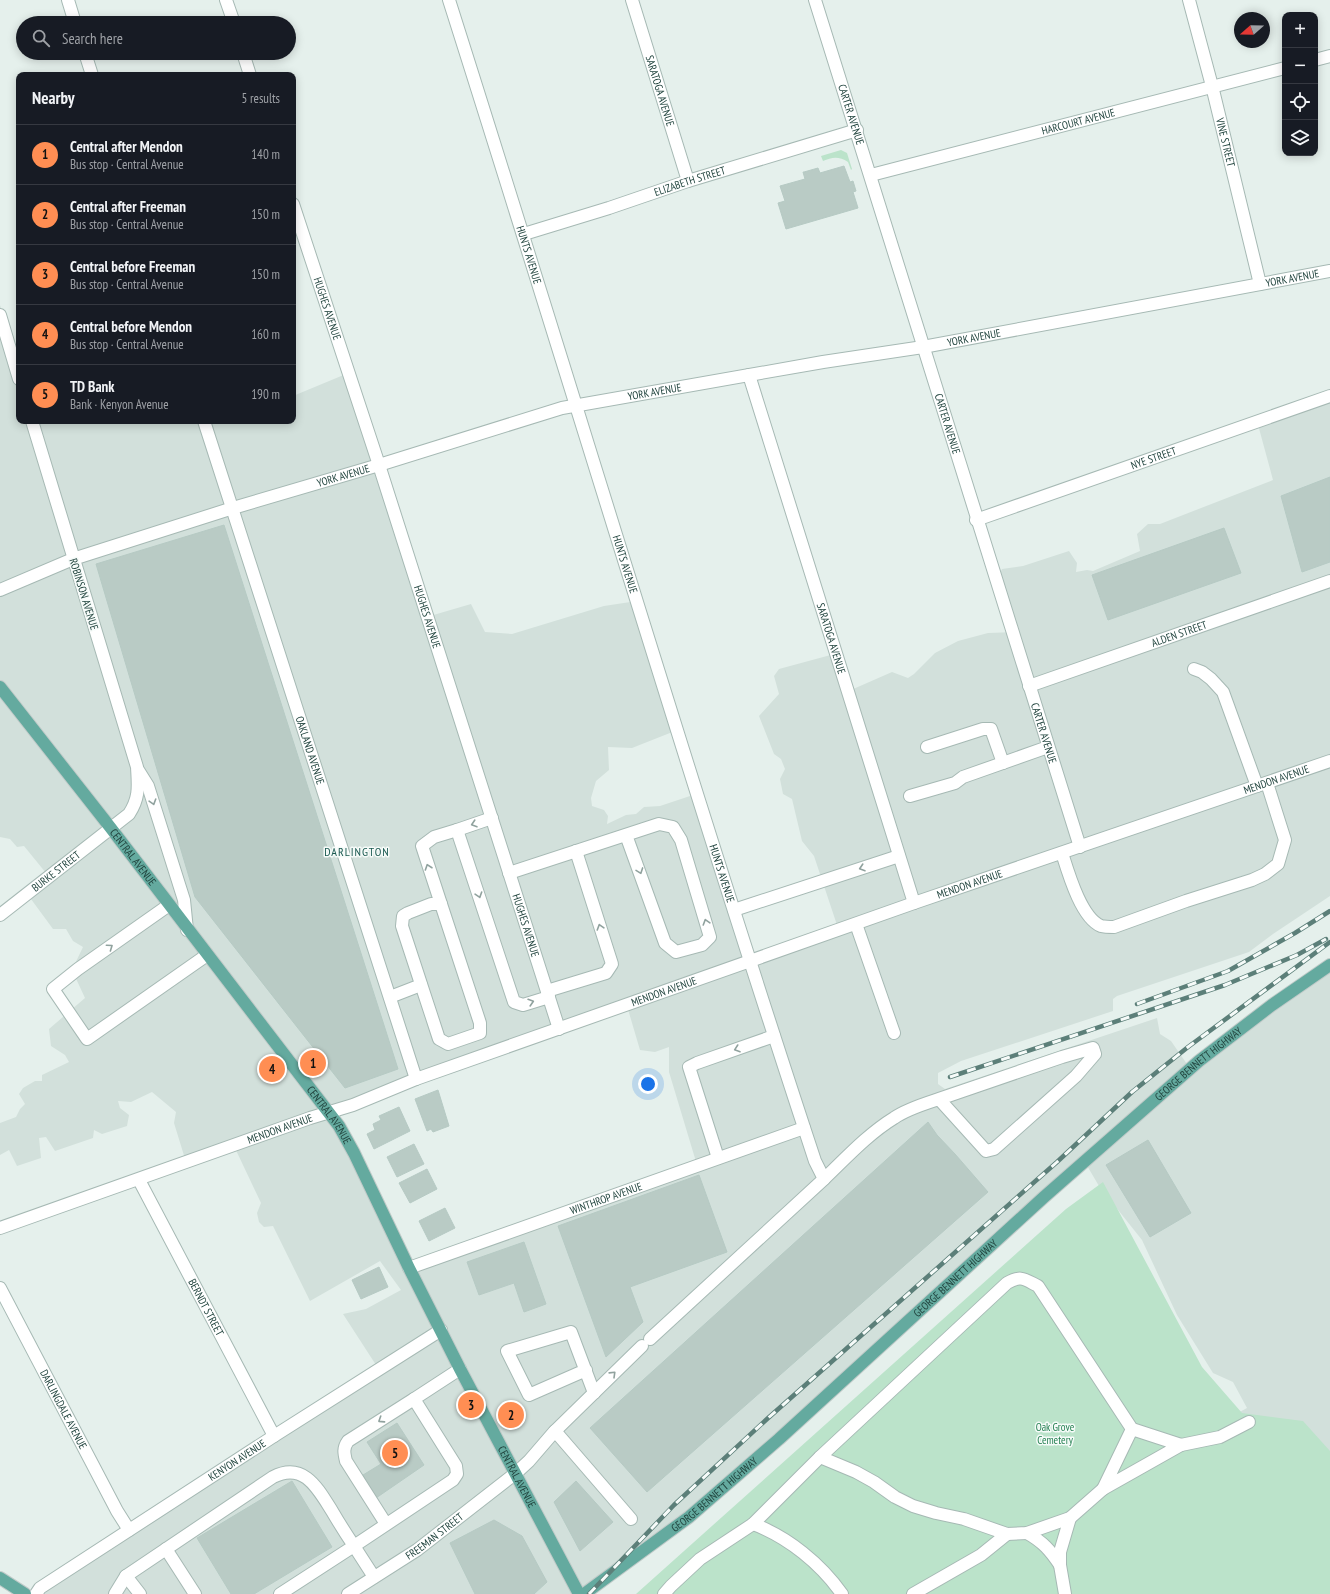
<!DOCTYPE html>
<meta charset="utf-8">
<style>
:root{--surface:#171b24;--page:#242831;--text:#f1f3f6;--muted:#9ea1a6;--line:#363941;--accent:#ff8e53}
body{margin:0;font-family:"PT Sans Narrow",sans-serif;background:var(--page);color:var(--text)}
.controls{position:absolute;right:12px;top:12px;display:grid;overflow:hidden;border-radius:8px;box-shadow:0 2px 10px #0003}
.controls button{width:36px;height:36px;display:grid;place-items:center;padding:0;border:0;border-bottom:1px solid var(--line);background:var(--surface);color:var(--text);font:20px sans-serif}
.compass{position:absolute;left:1234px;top:12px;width:36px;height:36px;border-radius:50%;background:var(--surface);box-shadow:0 2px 10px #0003;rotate:250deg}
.you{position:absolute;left:648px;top:1084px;width:14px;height:14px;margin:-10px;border:3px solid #fff;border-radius:50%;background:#1a73e8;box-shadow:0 0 0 6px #1a73e833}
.badge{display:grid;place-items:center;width:26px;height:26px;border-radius:50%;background:var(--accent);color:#111;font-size:13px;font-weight:700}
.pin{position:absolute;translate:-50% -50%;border:2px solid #fff;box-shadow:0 1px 4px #0006}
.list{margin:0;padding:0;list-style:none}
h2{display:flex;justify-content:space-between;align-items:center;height:52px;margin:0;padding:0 16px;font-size:17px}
h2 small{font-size:13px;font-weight:400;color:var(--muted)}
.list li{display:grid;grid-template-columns:26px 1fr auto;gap:12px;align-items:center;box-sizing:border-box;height:60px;padding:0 16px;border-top:1px solid var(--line)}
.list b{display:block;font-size:15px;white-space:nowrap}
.list p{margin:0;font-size:13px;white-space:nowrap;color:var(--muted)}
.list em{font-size:13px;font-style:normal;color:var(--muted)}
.icon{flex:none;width:22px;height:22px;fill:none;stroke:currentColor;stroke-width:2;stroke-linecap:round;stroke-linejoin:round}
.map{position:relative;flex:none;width:1330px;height:1594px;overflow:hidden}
.search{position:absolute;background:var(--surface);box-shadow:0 2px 10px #0003;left:16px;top:16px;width:280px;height:44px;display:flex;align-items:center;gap:10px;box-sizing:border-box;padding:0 14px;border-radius:22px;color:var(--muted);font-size:15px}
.panel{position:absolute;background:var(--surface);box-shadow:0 2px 10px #0003;left:16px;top:72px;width:280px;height:352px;border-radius:8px}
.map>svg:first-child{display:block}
.built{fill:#d2e0db;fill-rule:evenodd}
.green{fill:#bbe3ca}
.building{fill:#b9cbc5;stroke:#b6cac4}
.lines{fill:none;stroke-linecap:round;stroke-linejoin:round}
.minor-casing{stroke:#a6b9b4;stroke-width:14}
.major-casing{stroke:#c1cbc9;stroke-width:14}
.minor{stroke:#fff;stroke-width:12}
.major{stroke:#64aa9f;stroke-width:12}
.rail-casing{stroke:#5c7f79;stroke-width:4.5}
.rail{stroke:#f6fbf9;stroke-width:3;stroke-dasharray:9;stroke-linecap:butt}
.oneway{stroke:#90a29e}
.labels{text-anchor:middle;stroke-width:3;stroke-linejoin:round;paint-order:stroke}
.street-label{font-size:11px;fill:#21443e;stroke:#f6fbf9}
.park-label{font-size:11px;fill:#258152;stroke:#f6fbf9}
.neighbourhood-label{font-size:12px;letter-spacing:1px;fill:#1a5950;stroke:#f6fbf9}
</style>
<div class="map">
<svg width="1330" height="1594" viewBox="0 0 1330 1594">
<rect width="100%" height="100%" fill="#e5f0ec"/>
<path class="built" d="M0 305 19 366V421H293V396L346 374 430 616 471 604 485 632 512 634 604 606 637 601 680 729 632 748 608 747 609 770 596 781 591 798 592 806 604 810 608 816 607 824 626 815 636 814 644 807 660 806 699 793 753 958 838 928 814 856 802 841 792 799 783 794 780 779 785 769 781 759 774 754 759 716 779 694 774 676 779 669 838 653 851 690 892 672 908 678 914 674 935 653 958 641 988 633 1016 632 1000 573 1002 569 1023 566 1069 551 1077 563 1076 572 1087 570 1093 571 1140 551 1137 534 1148 524H1160L1273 480 1257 421 1330 396V896L1273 934 1249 952 1117 996 1113 999V1011L961 1061 938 1073V1084L945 1089 1157 1018 1160 1034 1171 1041 1189 1067 1330 965V1513L1236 1414 1247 1408 1233 1382 1213 1373 1177 1315 1142 1240 1099 1186 1086 1164 783 1434 590 1594H18L33 1593 376 1365 343 1314 366 1309 401 1290 380 1261 310 1301 273 1226 264 1227 259 1222 257 1213 261 1203 234 1146 186 1162 174 1123 176 1112 152 1092 131 1102 118 1101 120 1108 129 1115 127 1126 102 1134 94 1130 93 1138 55 1151 46 1137 39 1138 41 1158 17 1166 9 1150 0 1155V1123L16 1117 20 1109 25 1104 19 1094 23 1088 35 1081H42V1075L69 1062 65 1055 51 1046 49 1029 85 998 72 970 83 947 73 941 66 929H53L28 895 46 873 24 846 17 847 10 839 0 837ZM627 1006 640 1050 655 1052 669 1047V1072L697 1165 415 1262 410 1256 333 1110Z"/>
<g class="green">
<path d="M841 150 847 153 852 169 851 170 848 162C839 156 832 157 823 161L821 156Z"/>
<path d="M1103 1182 1202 1367 1242 1413 1303 1421 1330 1451V1594H636L1066 1209Z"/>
</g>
<g class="building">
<path d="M844 166 850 182 853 181 856 191 853 192 858 208 786 229 778 203 785 201 780 186 805 179 803 172H804L818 168 820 173Z"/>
<path d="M1330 477V562L1302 572 1281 496Z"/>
<path d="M224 525 398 1069 345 1088 195 897 96 564Z"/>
<path d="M1224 528 1241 573 1108 620 1092 575Z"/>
<path d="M438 1090 449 1126 433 1132 431 1129 427 1131 415 1099Z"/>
<path d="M399 1107 410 1131 374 1149 367 1134 375 1130 373 1124 381 1120 379 1116Z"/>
<path d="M928 1122 937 1135 955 1154 988 1192 647 1492 590 1428Z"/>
<path d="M1148 1140 1191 1213 1150 1237 1106 1165Z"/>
<path d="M414 1144 424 1164 397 1177 387 1157Z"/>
<path d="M427 1169 437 1189 410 1203 399 1183Z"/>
<path d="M699 1175 727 1252 630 1287 643 1322 606 1357 558 1226Z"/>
<path d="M445 1208 455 1228 429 1241 419 1221Z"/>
<path d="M524 1242 546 1304 524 1312 514 1283 479 1295 467 1262Z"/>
<path d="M379 1267 388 1287 361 1299 352 1280Z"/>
<path d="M397 1423 424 1465 376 1498 363 1475 381 1464 367 1442Z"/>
<path d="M292 1481 332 1547 254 1594H231L197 1538Z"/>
<path d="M576 1481 613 1522 580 1551 554 1502Z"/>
<path d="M494 1520 522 1536 547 1582 534 1594H475L450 1543Z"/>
</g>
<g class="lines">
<defs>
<g id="minor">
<path d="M68 0 75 23"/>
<path d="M226 0 234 23"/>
<path id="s1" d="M449 0C572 387 688 776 815 1161L824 1179 650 1339"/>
<path id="s2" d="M632 0 688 181"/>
<path id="s3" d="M815 0C905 282 990 565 1080 847"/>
<path id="s4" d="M1189 0 1212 86 1260 284"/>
<path d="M85 53 92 75"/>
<path d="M243 53 250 75"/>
<path d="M1315 60 1330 56"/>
<path id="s5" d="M871 175 1285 68"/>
<path id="s6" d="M293 204 379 465 559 1029"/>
<path id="s7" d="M524 234 609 208 688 181 857 130"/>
<path d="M0 315 19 379"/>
<path id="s8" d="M749 375 914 903"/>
<path id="s9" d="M204 421 416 1079"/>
<path id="s10" d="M976 520 1330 396"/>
<path id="s11" d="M0 590 73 559 233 508 379 465 562 408 823 362 923 347 1330 271"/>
<path d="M1194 669 1202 672 1211 679 1223 692 1257 786"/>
<path id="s12" d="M1029 686 1330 581"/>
<path d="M927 747 983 729H991L1003 763"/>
<path d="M138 770 148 786 184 900 187 930"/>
<path d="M910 796 955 783 963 777 1048 747"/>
<path d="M457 830 492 818"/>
<path d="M1062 853C1068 872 1081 918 1101 926 1105 927 1110 927 1114 927L1186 901 1252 880 1265 874 1278 864 1285 840 1267 783"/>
<path d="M509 873 659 824 673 827 681 840 710 937 702 945 676 952 665 943 626 835"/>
<path d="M431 904H441L480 1023V1033L448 1044 439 1039 402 926 403 916 408 913Z"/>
<path d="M441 904 422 846 434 837 457 830 514 1002 523 1005 549 997"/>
<path d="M169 905 78 969 53 989 87 1039 207 955"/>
<path d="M734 910 899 856"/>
<path id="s13" d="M0 915 129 814C140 797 138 786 137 767L32 421"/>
<path d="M856 924 894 1033"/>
<path d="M547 991 606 973 612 964 576 851"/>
<path d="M390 997 421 985"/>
<path d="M718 1158 689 1067 697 1063 774 1036"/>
<path d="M824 1179C846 1158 868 1134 894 1118 907 1109 924 1104 939 1099L1062 1057 1093 1048 1095 1054 1076 1076 994 1149 986 1151 939 1099"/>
<path id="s14" d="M139 1180 274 1436"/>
<path id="s15" d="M0 1228 310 1118 353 1105 416 1079 914 903 1330 761"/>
<path id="s16" d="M409 1268 804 1128"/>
<path id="s17" d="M0 1288 117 1511 129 1530"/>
<path d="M586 1370 529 1395 507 1351 571 1332 594 1393"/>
<path d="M555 1431 631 1519"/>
<path d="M1181 1445 1220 1437 1249 1422"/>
<path d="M820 1457 856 1472 874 1482 895 1497 913 1506 936 1513 964 1519 1007 1534 1027 1533 1070 1518 1103 1489"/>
<path d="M386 1524 346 1461C344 1453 343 1448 348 1441L414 1399"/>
<path d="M753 1524C788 1537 821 1564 842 1594"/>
<path d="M1027 1533C1043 1542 1050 1550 1060 1565V1552L1070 1518"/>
<path d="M166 1549 195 1594"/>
<path d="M1060 1565 1065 1594"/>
<path d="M126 1576 140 1594"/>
<path d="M374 1577 354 1546 453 1480 457 1474 456 1466 414 1399 460 1369"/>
<path id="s18" d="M36 1594 40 1588 274 1436 441 1330"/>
<path d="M115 1594 126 1576 273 1477C304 1461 318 1489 332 1511 339 1523 346 1534 354 1546L280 1594"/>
<path id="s19" d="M348 1594 417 1550 516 1473 529 1461 554 1432 642 1346"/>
<path d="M664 1594 671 1586 700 1559 753 1524 820 1457 1007 1283C1021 1275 1024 1279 1038 1286L1132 1429 1181 1445 1103 1489 1132 1429"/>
<path d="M913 1594 981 1555 1007 1534"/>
</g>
<g id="major">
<path id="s20" d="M0 687 110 827 339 1126 354 1153 409 1268 460 1369 579 1594"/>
<path d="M0 1578 25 1594"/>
<path id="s21" d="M584 1594 689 1517 779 1439 1044 1197 1199 1061 1272 1005 1330 965"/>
</g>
</defs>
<use href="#minor" class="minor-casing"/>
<use href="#major" class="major-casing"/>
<use href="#minor" class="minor"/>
<use href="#major" class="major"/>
<defs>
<g id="rail">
<path d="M1137 1004 1228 971 1295 933 1330 911"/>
<path d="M950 1077 1225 985 1297 955 1326 939"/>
<path d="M589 1594 674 1505 767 1419 1057 1162 1132 1092 1188 1047 1330 942"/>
</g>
</defs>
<use href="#rail" class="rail-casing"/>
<use href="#rail" class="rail"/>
</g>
<defs><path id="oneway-chevron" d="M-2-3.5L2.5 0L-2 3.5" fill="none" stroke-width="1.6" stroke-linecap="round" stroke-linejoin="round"/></defs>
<g class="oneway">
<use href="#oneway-chevron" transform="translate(153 802) rotate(73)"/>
<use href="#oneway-chevron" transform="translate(474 824) rotate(162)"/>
<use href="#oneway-chevron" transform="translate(428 867) rotate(-109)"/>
<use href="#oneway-chevron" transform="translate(862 868) rotate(162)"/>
<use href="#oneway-chevron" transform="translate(640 871) rotate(70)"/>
<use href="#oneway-chevron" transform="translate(479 895) rotate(72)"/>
<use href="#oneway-chevron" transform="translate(706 922) rotate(-107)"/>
<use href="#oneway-chevron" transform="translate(600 927) rotate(-107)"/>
<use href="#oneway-chevron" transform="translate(110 947) rotate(-35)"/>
<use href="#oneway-chevron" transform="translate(531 1002) rotate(-17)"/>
<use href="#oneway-chevron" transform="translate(737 1049) rotate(161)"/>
<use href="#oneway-chevron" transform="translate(613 1374) rotate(-44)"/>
<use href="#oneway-chevron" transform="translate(381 1420) rotate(147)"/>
</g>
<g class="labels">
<g class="street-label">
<text dy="4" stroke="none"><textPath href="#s2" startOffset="95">SARATOGA AVENUE</textPath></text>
<text dy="4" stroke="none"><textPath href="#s3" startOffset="120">CARTER AVENUE</textPath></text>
<text dy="4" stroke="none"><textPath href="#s5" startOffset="214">HARCOURT AVENUE</textPath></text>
<text dy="4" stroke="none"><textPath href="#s4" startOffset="147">VINE STREET</textPath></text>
<text dy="4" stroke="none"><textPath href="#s7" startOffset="174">ELIZABETH STREET</textPath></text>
<text dy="4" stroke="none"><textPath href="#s1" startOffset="267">HUNTS AVENUE</textPath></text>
<text dy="4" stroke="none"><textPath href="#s11" startOffset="1333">YORK AVENUE</textPath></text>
<text dy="4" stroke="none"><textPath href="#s6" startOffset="110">HUGHES AVENUE</textPath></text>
<text dy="4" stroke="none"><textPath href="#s11" startOffset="1009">YORK AVENUE</textPath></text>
<text dy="4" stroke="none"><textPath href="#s11" startOffset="685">YORK AVENUE</textPath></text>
<text dy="4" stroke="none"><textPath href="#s3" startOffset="444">CARTER AVENUE</textPath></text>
<text dy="4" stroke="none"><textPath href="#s10" startOffset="188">NYE STREET</textPath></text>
<text dy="4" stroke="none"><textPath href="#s11" startOffset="362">YORK AVENUE</textPath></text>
<text dy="4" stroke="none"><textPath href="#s1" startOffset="591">HUNTS AVENUE</textPath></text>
<text transform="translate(84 594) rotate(73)" y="4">ROBINSON AVENUE</text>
<text dy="4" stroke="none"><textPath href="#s6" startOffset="434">HUGHES AVENUE</textPath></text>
<text dy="4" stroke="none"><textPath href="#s12" startOffset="159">ALDEN STREET</textPath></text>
<text dy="4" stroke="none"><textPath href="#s8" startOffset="276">SARATOGA AVENUE</textPath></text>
<text dy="4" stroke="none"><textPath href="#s3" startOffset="768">CARTER AVENUE</textPath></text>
<text dy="4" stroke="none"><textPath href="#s9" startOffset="346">OAKLAND AVENUE</textPath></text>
<text dy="4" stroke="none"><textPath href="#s15" startOffset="1353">MENDON AVENUE</textPath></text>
<text dy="4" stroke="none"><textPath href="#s20" startOffset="216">CENTRAL AVENUE</textPath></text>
<text dy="4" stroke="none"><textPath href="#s13" startOffset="71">BURKE STREET</textPath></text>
<text dy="4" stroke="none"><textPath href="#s1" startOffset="915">HUNTS AVENUE</textPath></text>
<text dy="4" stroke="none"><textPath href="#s15" startOffset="1029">MENDON AVENUE</textPath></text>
<text dy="4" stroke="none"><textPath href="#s6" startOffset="758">HUGHES AVENUE</textPath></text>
<text dy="4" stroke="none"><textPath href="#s15" startOffset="705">MENDON AVENUE</textPath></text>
<text dy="4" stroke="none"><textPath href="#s21" startOffset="812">GEORGE BENNETT HIGHWAY</textPath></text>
<text dy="4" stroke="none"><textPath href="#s20" startOffset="540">CENTRAL AVENUE</textPath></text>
<text dy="4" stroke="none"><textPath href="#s15" startOffset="297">MENDON AVENUE</textPath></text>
<text dy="4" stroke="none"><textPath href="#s16" startOffset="209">WINTHROP AVENUE</textPath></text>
<text dy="4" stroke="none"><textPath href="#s21" startOffset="488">GEORGE BENNETT HIGHWAY</textPath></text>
<text dy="4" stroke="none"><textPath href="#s14" startOffset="144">BERNDT STREET</textPath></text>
<text dy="4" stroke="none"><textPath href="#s17" startOffset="137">DARLINGDALE AVENUE</textPath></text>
<text dy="4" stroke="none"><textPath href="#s18" startOffset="242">KENYON AVENUE</textPath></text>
<text dy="4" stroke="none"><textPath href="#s20" startOffset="948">CENTRAL AVENUE</textPath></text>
<text dy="4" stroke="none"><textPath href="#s21" startOffset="164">GEORGE BENNETT HIGHWAY</textPath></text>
<text dy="4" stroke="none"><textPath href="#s19" startOffset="104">FREEMAN STREET</textPath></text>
</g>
<g class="park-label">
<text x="1055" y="1431">Oak Grove<tspan x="1055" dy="13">Cemetery</tspan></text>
</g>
<g class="neighbourhood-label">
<text x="357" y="856">DARLINGTON</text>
</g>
</g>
</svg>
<div class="controls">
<button>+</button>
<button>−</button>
<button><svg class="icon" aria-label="locate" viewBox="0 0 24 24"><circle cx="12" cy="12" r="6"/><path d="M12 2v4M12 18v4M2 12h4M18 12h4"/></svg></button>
<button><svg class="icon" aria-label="layers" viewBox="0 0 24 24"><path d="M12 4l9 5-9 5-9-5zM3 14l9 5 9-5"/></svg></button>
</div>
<svg class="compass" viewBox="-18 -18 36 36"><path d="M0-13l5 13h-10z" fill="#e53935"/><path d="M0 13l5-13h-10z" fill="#9ea1a6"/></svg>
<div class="you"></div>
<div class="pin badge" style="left:313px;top:1063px">1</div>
<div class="pin badge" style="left:511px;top:1415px">2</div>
<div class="pin badge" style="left:471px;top:1405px">3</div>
<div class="pin badge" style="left:272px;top:1069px">4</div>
<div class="pin badge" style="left:395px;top:1453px">5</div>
<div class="search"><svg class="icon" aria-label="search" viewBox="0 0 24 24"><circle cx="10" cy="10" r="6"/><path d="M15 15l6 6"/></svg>Search here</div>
<section class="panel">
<h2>Nearby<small>5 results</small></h2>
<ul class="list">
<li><span class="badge">1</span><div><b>Central after Mendon</b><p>Bus stop · Central Avenue</p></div><em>140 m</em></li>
<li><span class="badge">2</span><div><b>Central after Freeman</b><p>Bus stop · Central Avenue</p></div><em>150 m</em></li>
<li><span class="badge">3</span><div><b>Central before Freeman</b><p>Bus stop · Central Avenue</p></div><em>150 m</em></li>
<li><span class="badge">4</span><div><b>Central before Mendon</b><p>Bus stop · Central Avenue</p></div><em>160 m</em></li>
<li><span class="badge">5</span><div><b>TD Bank</b><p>Bank · Kenyon Avenue</p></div><em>190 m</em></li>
</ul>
</section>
</div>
